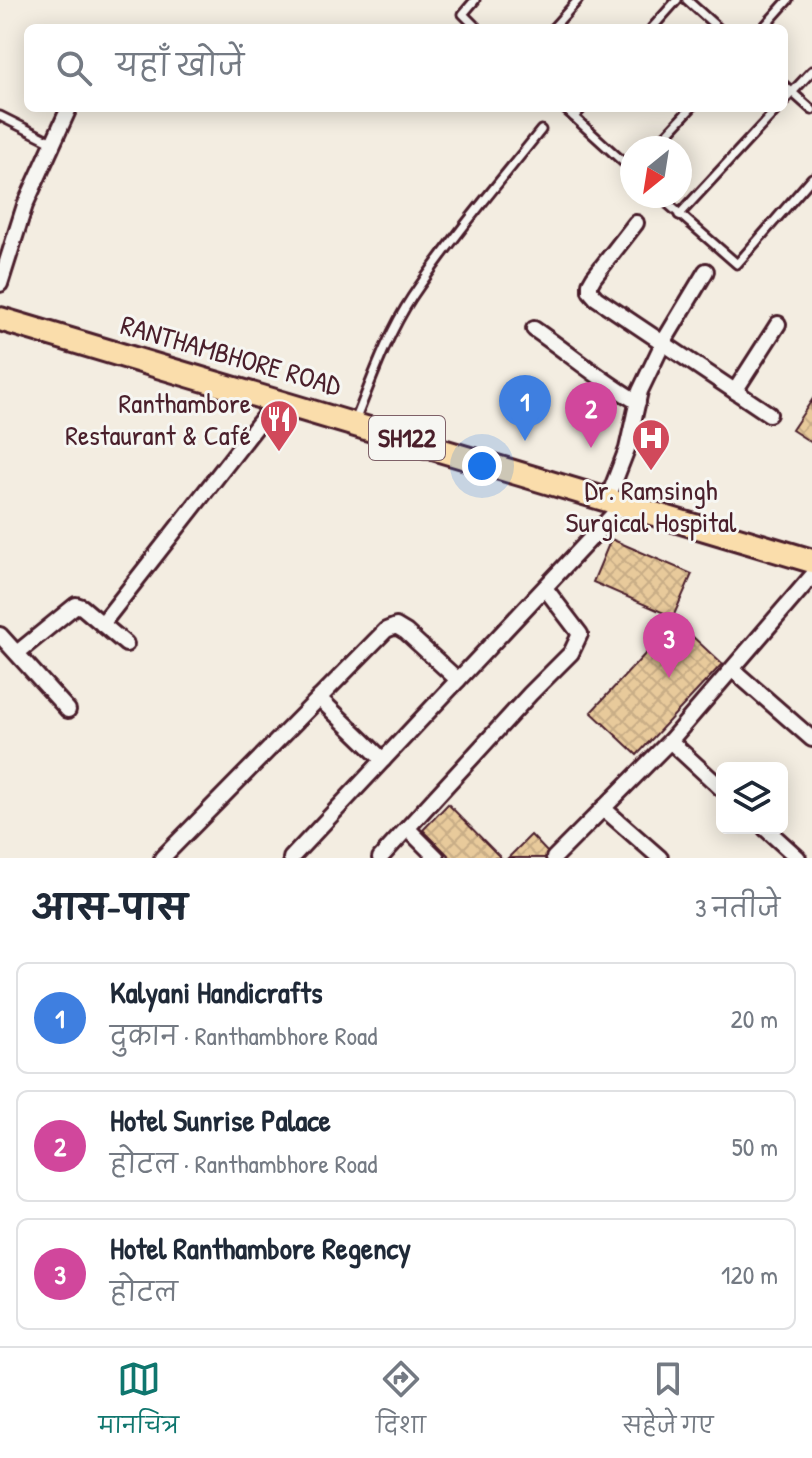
<!DOCTYPE html>
<html lang="hi">
<meta charset="utf-8">
<style>
:root{--surface:#fff;--page:#f2f2f3;--text:#1f2937;--muted:#747a83;--line:#e0e1e3;--accent:#0f766e}
body{margin:0;font-family:"Patrick Hand","Playpen Sans Deva",sans-serif;background:var(--page);color:var(--text)}
.controls{position:absolute;right:24px;bottom:24px;display:grid;overflow:hidden;border-radius:12px;box-shadow:0 4px 20px #0003}
.controls button{width:72px;height:72px;display:grid;place-items:center;padding:0;border:0;border-bottom:2px solid var(--line);background:var(--surface);color:var(--text);font:40px sans-serif}
.compass{position:absolute;left:620px;top:136px;width:72px;height:72px;border-radius:50%;background:var(--surface);box-shadow:0 4px 20px #0003;rotate:210deg}
.you{position:absolute;left:482px;top:466px;width:28px;height:28px;margin:-20px;border:6px solid #fff;border-radius:50%;background:#1a73e8;box-shadow:0 0 0 12px #1a73e833}
.badge{display:grid;place-items:center;width:52px;height:52px;border-radius:50%;background:var(--accent);color:#fff;font-size:26px;font-weight:700}
.pin{position:absolute;translate:-50% -66px;filter:drop-shadow(0 2px 4px #0008)}
.pin::after{content:'';position:absolute;top:42px;width:28px;height:24px;background:inherit;clip-path:polygon(0 0,100% 0,50% 100%)}
.list{margin:0;padding:0;list-style:none}
h2{display:flex;justify-content:space-between;align-items:center;height:104px;margin:0;padding:0 32px;font-size:34px}
h2 small{font-size:26px;font-weight:400;color:var(--muted)}
.list li{display:grid;grid-template-columns:52px 1fr auto;gap:24px;align-items:center;box-sizing:border-box;height:112px;margin:0 16px 16px;padding:0 16px;border:2px solid var(--line);border-radius:12px}
.list b{display:block;font-size:30px;white-space:nowrap}
.list p{margin:0;font-size:26px;white-space:nowrap;color:var(--muted)}
.list em{font-size:26px;font-style:normal;color:var(--muted)}
.icon{flex:none;width:44px;height:44px;fill:none;stroke:currentColor;stroke-width:2;stroke-linecap:round;stroke-linejoin:round}
.map{position:relative;flex:none;width:812px;height:858px;overflow:hidden}
.search{position:absolute;background:var(--surface);box-shadow:0 4px 20px #0003;left:24px;right:24px;top:24px;height:88px;display:flex;align-items:center;gap:20px;box-sizing:border-box;padding:0 28px;border-radius:12px;color:var(--muted);font-size:30px}
.sheet{height:488px;background:var(--surface)}
nav{display:flex;justify-content:space-around;align-items:center;box-sizing:border-box;height:112px;border-top:2px solid var(--line);background:var(--surface);font-size:22px;color:var(--muted)}
nav a{display:grid;justify-items:center;gap:4px}
nav .on{color:var(--accent)}
.map>svg:first-child{display:block}
.building{fill:url(#building-cross-hatch);stroke:#4a1f2b;stroke-width:2}
.lines{fill:none;stroke-linecap:round;stroke-linejoin:round}
.lane-casing{stroke:#4a1f2b;stroke-width:13}
.street-casing{stroke:#4a1f2b;stroke-width:20}
.primary-casing{stroke:#4a1f2b;stroke-width:28}
.lane{stroke:#f6f6f2;stroke-width:7}
.street{stroke:#f6f6f2;stroke-width:14}
.primary{stroke:#faddab;stroke-width:22}
.labels{text-anchor:middle;stroke-width:6;stroke-linejoin:round;paint-order:stroke}
.shield{fill:#f6f6f2;stroke:#7e6067;stroke-width:2}
.shield-label{font-size:26px;font-weight:bold;fill:#4a1f2b}
.street-label{font-size:28px;fill:#4a1f2b;stroke:#f6f6f2}
.poi-label{font-size:28px;fill:#4a1f2b;stroke:#f6f6f2;text-anchor:end}
</style>
<div class="map">
<svg width="812" height="858" viewBox="0 0 812 858">
<defs>
<pattern id="building-cross-hatch" width="8" height="8" patternUnits="userSpaceOnUse" patternTransform="scale(2)"><rect width="8" height="8" fill="#e8ca9b"/><path d="M0 0l8 8M0 8l8-8" fill="none" stroke="#c8ad86"/></pattern>
</defs>
<rect width="100%" height="100%" fill="#f3ede1"/>
<filter id="ink" filterUnits="userSpaceOnUse"><feTurbulence type="fractalNoise" baseFrequency=".0125" numOctaves="2"/><feDisplacementMap in="SourceGraphic" scale="16" xChannelSelector="R" yChannelSelector="G"/><feConvolveMatrix kernelMatrix="1 2 1 2 8 2 1 2 1" color-interpolation-filters="sRGB"/></filter>
<g filter="url(#ink)">
<g class="building">
<path d="M812 400V443L792 430Z"/>
<path d="M611 539 692 574 673 617 593 582Z"/>
<path d="M676 621 722 664 637 755 591 712Z"/>
<path d="M448 804 501 858H451L423 830Z"/>
<path d="M531 835 549 854 545 858H508Z"/>
</g>
<g class="lines">
<defs>
<g id="lane">
<path d="M475 0 463 14 477 28"/>
<path d="M687 0 718 28"/>
<path d="M553 28 578 0"/>
<path d="M652 28 677 0"/>
<path d="M763 28 788 0"/>
<path d="M784 85 812 110"/>
<path d="M784 101 812 71"/>
<path d="M564 108 632 170"/>
<path d="M0 116 52 142"/>
<path d="M574 117 582 108"/>
<path d="M654 148 691 108"/>
<path d="M659 196 737 264 812 178"/>
<path d="M679 215 778 108"/>
<path d="M355 421C372 379 387 335 412 297 451 239 497 185 541 130"/>
</g>
<g id="street">
<path d="M636 223 594 277 590 284V291L596 298 769 414"/>
<path d="M0 284 25 205 69 108"/>
<path d="M534 329C569 353 601 381 638 402"/>
<path d="M735 391 778 324"/>
<path d="M608 498 627 449 640 391 664 341 706 271"/>
<path d="M102 624 277 400"/>
<path d="M0 635 68 710"/>
<path d="M17 653 76 605 82 607 126 644"/>
<path d="M733 670 812 739"/>
<path d="M319 698 383 760"/>
<path d="M670 741 722 789"/>
<path d="M603 808 660 858"/>
<path d="M765 828 798 858"/>
<path d="M408 829 437 858"/>
<path d="M162 858 386 630 396 626 406 632 458 680"/>
<path d="M291 858 624 503"/>
<path d="M380 858 530 694 571 653 580 634 545 588"/>
<path d="M554 858 670 741 812 576"/>
</g>
<path id="primary" d="M0 319 812 561"/>
</defs>
<use href="#lane" class="lane-casing"/>
<use href="#street" class="street-casing"/>
<use href="#primary" class="primary-casing"/>
<use href="#lane" class="lane"/>
<use href="#street" class="street"/>
<use href="#primary" class="primary"/>
</g>
</g>
<defs>
<symbol id="restaurant-pin" viewBox="-11 -11 22 30"><path d="M0 17L-7.5 6A9.5 9.5 0 1 1 7.5 6Z" fill="#d1495b" stroke="#f6f6f2"/><path d="M-5-6h1v4h1v-4h1v4h1v-4h1v5L-1.5 .5V6h-2V.5L-5-1ZM5-6V6H3V1.5H1.5Q1.5-4 5-6Z" fill="#fff"/></symbol>
<symbol id="hospital-pin" viewBox="-11 -11 22 30"><path d="M0 17L-7.5 6A9.5 9.5 0 1 1 7.5 6Z" fill="#d1495b" stroke="#f6f6f2"/><path d="M-5-5h3v3.5h4V-5h3V5h-3V1.5h-4V5h-3Z" fill="#fff"/></symbol>
</defs>
<g fill-rule="evenodd">
<use href="#restaurant-pin" x="257" y="397" width="44" height="60"/>
<use href="#hospital-pin" x="629" y="416" width="44" height="60"/>
</g>
<g class="labels">
<rect class="shield" x="369" y="416" width="76" height="44" rx="6"/>
<g class="shield-label">
<text x="407" y="447">SH122</text>
</g>
<g class="street-label">
<text transform="translate(231 355) rotate(16)" y="10">RANTHAMBHORE ROAD</text>
</g>
<g class="poi-label">
<text x="251" y="413">Ranthambore<tspan x="251" dy="32">Restaurant &amp; Café</tspan></text>
<text x="651" y="500" text-anchor="middle">Dr. Ramsingh<tspan x="651" dy="32">Surgical Hospital</tspan></text>
</g>
</g>
</svg>
<div class="controls">
<button><svg class="icon" aria-label="layers" viewBox="0 0 24 24"><path d="M12 4l9 5-9 5-9-5zM3 14l9 5 9-5"/></svg></button>
</div>
<svg class="compass" viewBox="-18 -18 36 36"><path d="M0-13l5 13h-10z" fill="#e53935"/><path d="M0 13l5-13h-10z" fill="#747a83"/></svg>
<div class="you"></div>
<div class="pin badge" style="left:525px;top:441px;background:#3f7fe0">1</div>
<div class="pin badge" style="left:591px;top:448px;background:#d1479c">2</div>
<div class="pin badge" style="left:669px;top:678px;background:#d1479c">3</div>
<div class="search"><svg class="icon" aria-label="search" viewBox="0 0 24 24"><circle cx="10" cy="10" r="6"/><path d="M15 15l6 6"/></svg>यहाँ खोजें</div>
</div>
<section class="sheet">
<h2>आस-पास<small>3 नतीजे</small></h2>
<ul class="list">
<li><span class="badge" style="background:#3f7fe0">1</span><div><b>Kalyani Handicrafts</b><p>दुकान · Ranthambhore Road</p></div><em>20 m</em></li>
<li><span class="badge" style="background:#d1479c">2</span><div><b>Hotel Sunrise Palace</b><p>होटल · Ranthambhore Road</p></div><em>50 m</em></li>
<li><span class="badge" style="background:#d1479c">3</span><div><b>Hotel Ranthambore Regency</b><p>होटल</p></div><em>120 m</em></li>
</ul>
</section>
<nav>
<a class="on"><svg class="icon" aria-label="map" viewBox="0 0 24 24"><path d="M3 6l6-2 6 2 6-2v14l-6 2-6-2-6 2zM9 4v14M15 6v14"/></svg>मानचित्र</a>
<a><svg class="icon" aria-label="directions" viewBox="0 0 24 24"><path d="M12 3l9 9-9 9-9-9zM9 14v-3h6M13 9l2 2-2 2"/></svg>दिशा</a>
<a><svg class="icon" aria-label="saved" viewBox="0 0 24 24"><path d="M7 4h10v16l-5-4-5 4z"/></svg>सहेजे गए</a>
</nav>
